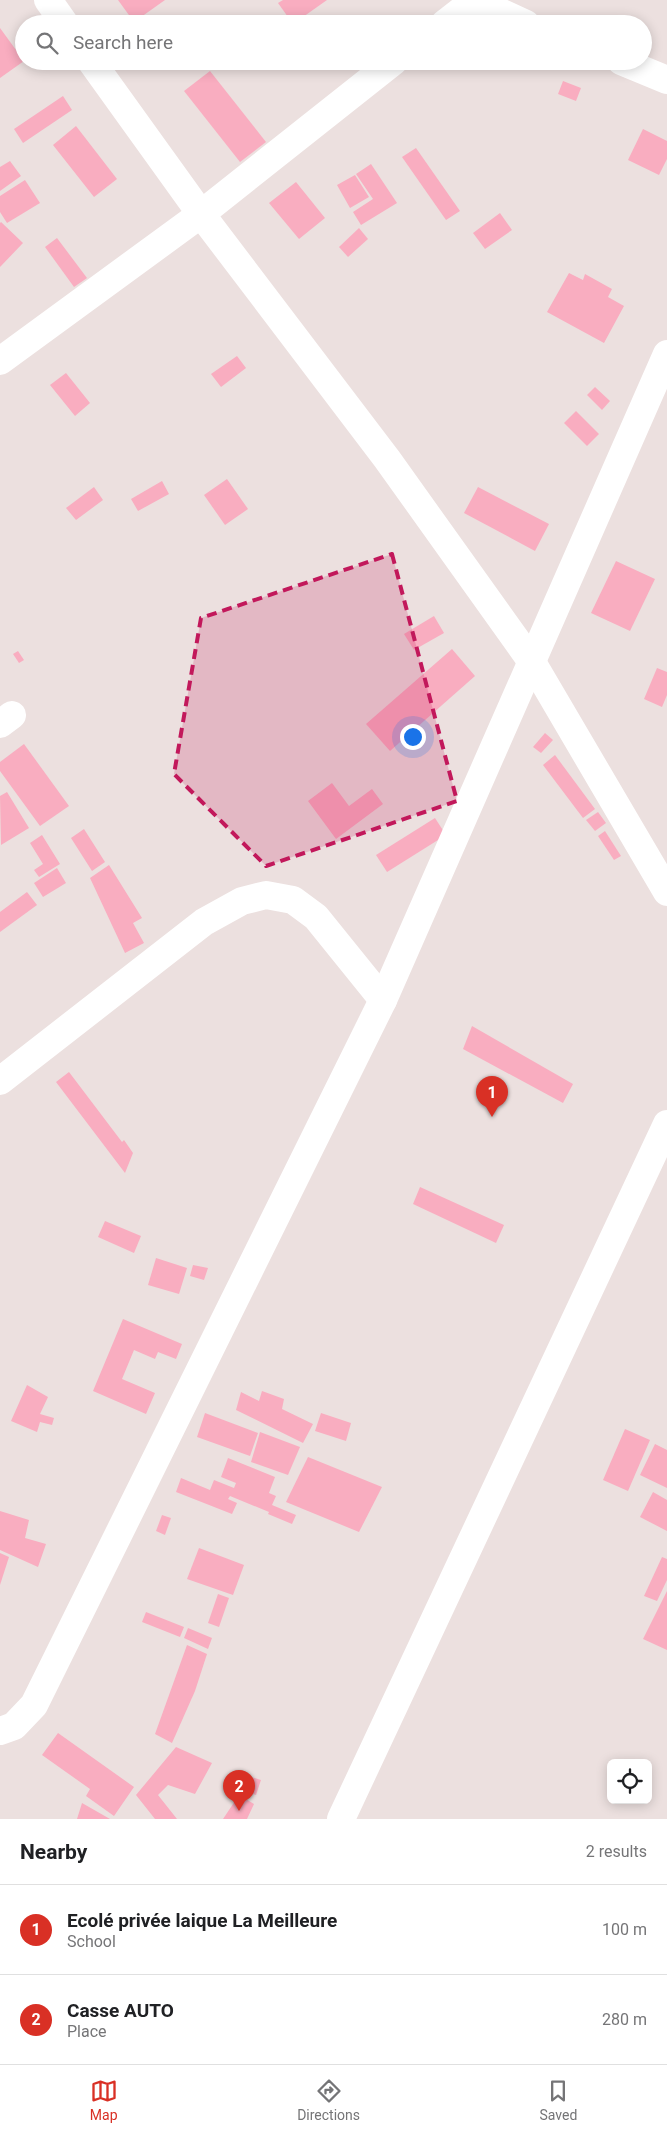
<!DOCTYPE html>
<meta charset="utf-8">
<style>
:root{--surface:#fff;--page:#f6f6f6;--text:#202124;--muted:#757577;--line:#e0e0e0;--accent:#d93025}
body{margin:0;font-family:Roboto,sans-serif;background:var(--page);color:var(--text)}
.controls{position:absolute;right:15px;bottom:15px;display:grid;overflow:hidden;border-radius:8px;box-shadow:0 2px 12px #0003}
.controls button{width:45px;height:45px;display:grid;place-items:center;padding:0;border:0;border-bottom:1px solid var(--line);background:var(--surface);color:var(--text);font:25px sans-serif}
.you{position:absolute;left:412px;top:736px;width:18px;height:18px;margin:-12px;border:4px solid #fff;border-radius:50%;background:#1a73e8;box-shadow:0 0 0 8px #1a73e833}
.badge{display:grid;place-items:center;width:32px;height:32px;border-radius:50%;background:var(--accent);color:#fff;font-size:16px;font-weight:700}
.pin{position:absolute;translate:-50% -41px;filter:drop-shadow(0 1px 2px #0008)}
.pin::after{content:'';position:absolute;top:26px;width:18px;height:15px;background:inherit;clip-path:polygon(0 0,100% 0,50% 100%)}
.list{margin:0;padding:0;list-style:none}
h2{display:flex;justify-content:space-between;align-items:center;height:65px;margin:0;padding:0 20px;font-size:21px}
h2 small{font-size:16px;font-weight:400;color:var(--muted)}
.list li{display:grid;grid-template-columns:32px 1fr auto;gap:15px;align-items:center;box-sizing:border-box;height:90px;padding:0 20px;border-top:1px solid var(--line)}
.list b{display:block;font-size:19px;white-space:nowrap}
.list p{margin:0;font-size:16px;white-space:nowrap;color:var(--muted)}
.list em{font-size:16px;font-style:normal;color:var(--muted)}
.icon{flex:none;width:28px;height:28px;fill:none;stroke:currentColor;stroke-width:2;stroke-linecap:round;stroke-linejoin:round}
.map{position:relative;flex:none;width:667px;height:1819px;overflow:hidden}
.search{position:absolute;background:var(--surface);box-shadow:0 2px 12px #0003;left:15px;right:15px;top:15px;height:55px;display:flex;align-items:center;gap:12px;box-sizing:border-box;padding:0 18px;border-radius:28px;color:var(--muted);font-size:19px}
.sheet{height:245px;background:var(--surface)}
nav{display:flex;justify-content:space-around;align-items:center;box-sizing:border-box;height:70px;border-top:1px solid var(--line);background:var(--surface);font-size:14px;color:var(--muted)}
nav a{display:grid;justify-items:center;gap:2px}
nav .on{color:var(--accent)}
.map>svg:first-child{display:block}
.building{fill:#f9adc0}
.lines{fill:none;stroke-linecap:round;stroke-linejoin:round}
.minor{stroke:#fff;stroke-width:28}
.tertiary{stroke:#fff;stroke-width:28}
.marked{fill:#c2185b;fill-opacity:0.2;stroke:#c2185b;stroke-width:4;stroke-dasharray:10 6;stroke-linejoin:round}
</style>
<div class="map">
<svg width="667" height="1819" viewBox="0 0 667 1819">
<rect width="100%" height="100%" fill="#ece0df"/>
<g class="building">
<path d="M118 0H165L134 22Z"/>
<path d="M283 0H327L293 24 278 3Z"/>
<path d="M331 18 335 24H323Z"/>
<path d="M0 28 24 61 0 78Z"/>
<path d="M210 71 266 142 240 162 184 91Z"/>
<path d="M563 81 581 88 576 101 558 94Z"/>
<path d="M63 96 72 110 23 143 14 129Z"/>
<path d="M76 126 117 179 94 197 53 145Z"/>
<path d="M643 129 667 141V159L659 175 628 160Z"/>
<path d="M416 148 460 211 446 220 402 157Z"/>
<path d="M10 161 21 176 0 191V167Z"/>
<path d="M371 164 397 203 361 225 353 212 373 199 356 174Z"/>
<path d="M355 175 369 197 350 208 337 185Z"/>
<path d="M25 180 40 203 7 223 0 212V196Z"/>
<path d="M296 182 325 218 299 239 269 203Z"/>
<path d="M500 213 512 230 485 249 473 233Z"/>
<path d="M1 222 23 243 0 267V223Z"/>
<path d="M359 228 368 239 348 257 339 247Z"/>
<path d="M57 238 87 278 74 287 45 247Z"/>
<path d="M569 273 583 280 585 274 612 289 608 297 624 306 604 343 547 312Z"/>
<path d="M237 356 246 368 221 387 211 374Z"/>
<path d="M66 373 90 403 75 416 50 385Z"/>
<path d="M595 387 610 401 602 410 587 395Z"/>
<path d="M576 411 599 434 587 446 564 423Z"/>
<path d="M227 479 248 509 225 525 204 495Z"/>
<path d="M162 481 169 494 138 511 131 499Z"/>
<path d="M94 487 103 500 76 520 66 508Z"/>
<path d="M478 487 549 524 535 551 464 513Z"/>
<path d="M616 561 655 579 630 631 591 613Z"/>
<path d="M434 616 444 633 414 650 404 634Z"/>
<path d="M452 649 475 676 390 751 366 724Z"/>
<path d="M18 651 24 660 19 663 13 654Z"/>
<path d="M657 668 667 672V695L662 707 644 699Z"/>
<path d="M545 733 553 740 541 753 533 747Z"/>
<path d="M24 744 69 806 40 826 0 771V762Z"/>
<path d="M555 755 595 809 583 818 543 765Z"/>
<path d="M332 783 349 806 372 789 383 804 336 839 308 801Z"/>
<path d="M7 792 29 828 1 845 0 796Z"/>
<path d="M598 812 606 823 595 831 586 820Z"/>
<path d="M435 818 446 835 387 872 376 855Z"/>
<path d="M84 829 105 862 92 871 71 838Z"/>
<path d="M605 831 621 856 614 860 598 836Z"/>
<path d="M42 835 60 864 39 877 34 870 43 864 30 843Z"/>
<path d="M109 865 142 918 133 923 144 943 125 953 90 878Z"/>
<path d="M57 868 66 883 43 897 34 883Z"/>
<path d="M27 892 37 905 0 932V912Z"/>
<path d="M472 1026 573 1084 563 1103 463 1049Z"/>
<path d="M69 1072 122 1142 124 1140 133 1153 125 1173 56 1082Z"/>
<path d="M420 1187 504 1225 496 1243 413 1204Z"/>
<path d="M105 1221 141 1236 134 1253 98 1237Z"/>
<path d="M156 1258 187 1268 179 1294 148 1285Z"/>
<path d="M193 1265 208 1268 204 1280 190 1276Z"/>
<path d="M123 1319 182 1344 176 1359 158 1352 155 1359 134 1350 122 1379 155 1393 146 1414 93 1391Z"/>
<path d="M27 1385 48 1397 40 1414 54 1418 52 1425 40 1422 37 1432 11 1421Z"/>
<path d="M262 1391 284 1399 282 1409 313 1424 303 1443 236 1410 241 1392 259 1401Z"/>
<path d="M205 1413 258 1433 250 1456 197 1437Z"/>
<path d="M321 1413 351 1423 346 1441 315 1431Z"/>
<path d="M625 1429 650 1440 628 1491 603 1480Z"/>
<path d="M260 1432 300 1447 288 1475 251 1462Z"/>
<path d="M655 1444 667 1450V1488L640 1475Z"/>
<path d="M308 1457 382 1487 359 1532 286 1502Z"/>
<path d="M228 1458 275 1477 269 1493 276 1496 272 1505 296 1515 292 1524 268 1514 269 1512 230 1496 228 1499 237 1503 232 1514 176 1492 181 1478 210 1490 214 1480 234 1488 236 1483 221 1477Z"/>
<path d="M653 1492 667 1500V1531L640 1517Z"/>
<path d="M0 1511 29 1520 25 1538 46 1544 38 1567 0 1550Z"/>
<path d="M162 1515 171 1518 165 1535 156 1531Z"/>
<path d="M199 1548 244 1565 233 1595 187 1579Z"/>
<path d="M0 1553 9 1557 0 1585Z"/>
<path d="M662 1557 667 1559V1580L657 1601 644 1596Z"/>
<path d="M667 1591V1650L643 1639Z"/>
<path d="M218 1594 229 1598 219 1627 208 1623Z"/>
<path d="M146 1612 184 1627 180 1637 142 1622Z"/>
<path d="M188 1628 212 1638 208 1649 184 1638Z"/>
<path d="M187 1645 207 1654 195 1691 172 1743 155 1734Z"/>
<path d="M58 1733 134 1787 114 1816 86 1796 90 1789 42 1755Z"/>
<path d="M176 1747 212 1763 195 1794 168 1785 158 1795 177 1819H155L136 1795Z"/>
<path d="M235 1772 261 1780 256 1795 230 1787Z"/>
<path d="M239 1795 254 1804 247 1819H223Z"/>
<path d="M82 1803 110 1819H77Z"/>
</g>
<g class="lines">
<g class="minor">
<path d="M48 0 65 24"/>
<path d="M474 0 526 24"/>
<path d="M444 24 475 0"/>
<path d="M91 61 201 214 387 459 532 662 667 892"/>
<path d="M621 61 667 80"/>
<path d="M0 361 201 214 394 61"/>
<path d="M0 724 12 715"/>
<path d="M0 1081 204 922 242 901 266 895 293 900 316 917 383 1000"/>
<path d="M0 1731 14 1726 34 1705 383 1000 667 354"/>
</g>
<path class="tertiary" d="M341 1819 667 1124"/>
</g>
<path class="marked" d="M392 554 457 801 266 866 174 774 201 618Z"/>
</svg>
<div class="controls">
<button><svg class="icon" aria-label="locate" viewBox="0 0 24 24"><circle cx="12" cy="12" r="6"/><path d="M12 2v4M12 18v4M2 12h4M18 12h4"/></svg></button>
</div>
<div class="you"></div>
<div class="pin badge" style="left:492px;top:1117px">1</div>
<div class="pin badge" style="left:239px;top:1811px">2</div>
<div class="search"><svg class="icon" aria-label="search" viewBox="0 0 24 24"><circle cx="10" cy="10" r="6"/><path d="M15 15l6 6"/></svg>Search here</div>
</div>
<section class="sheet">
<h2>Nearby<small>2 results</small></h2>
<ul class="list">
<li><span class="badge">1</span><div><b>Ecolé privée laique La Meilleure</b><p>School</p></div><em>100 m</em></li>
<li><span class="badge">2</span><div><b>Casse AUTO</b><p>Place</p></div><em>280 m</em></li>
</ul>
</section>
<nav>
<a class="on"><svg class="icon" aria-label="map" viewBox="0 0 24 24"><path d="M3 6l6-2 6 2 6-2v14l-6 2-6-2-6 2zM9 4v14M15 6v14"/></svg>Map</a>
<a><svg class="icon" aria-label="directions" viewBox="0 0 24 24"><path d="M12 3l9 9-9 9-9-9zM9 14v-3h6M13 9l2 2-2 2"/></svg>Directions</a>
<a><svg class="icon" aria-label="saved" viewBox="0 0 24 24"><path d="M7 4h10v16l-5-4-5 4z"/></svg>Saved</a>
</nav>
